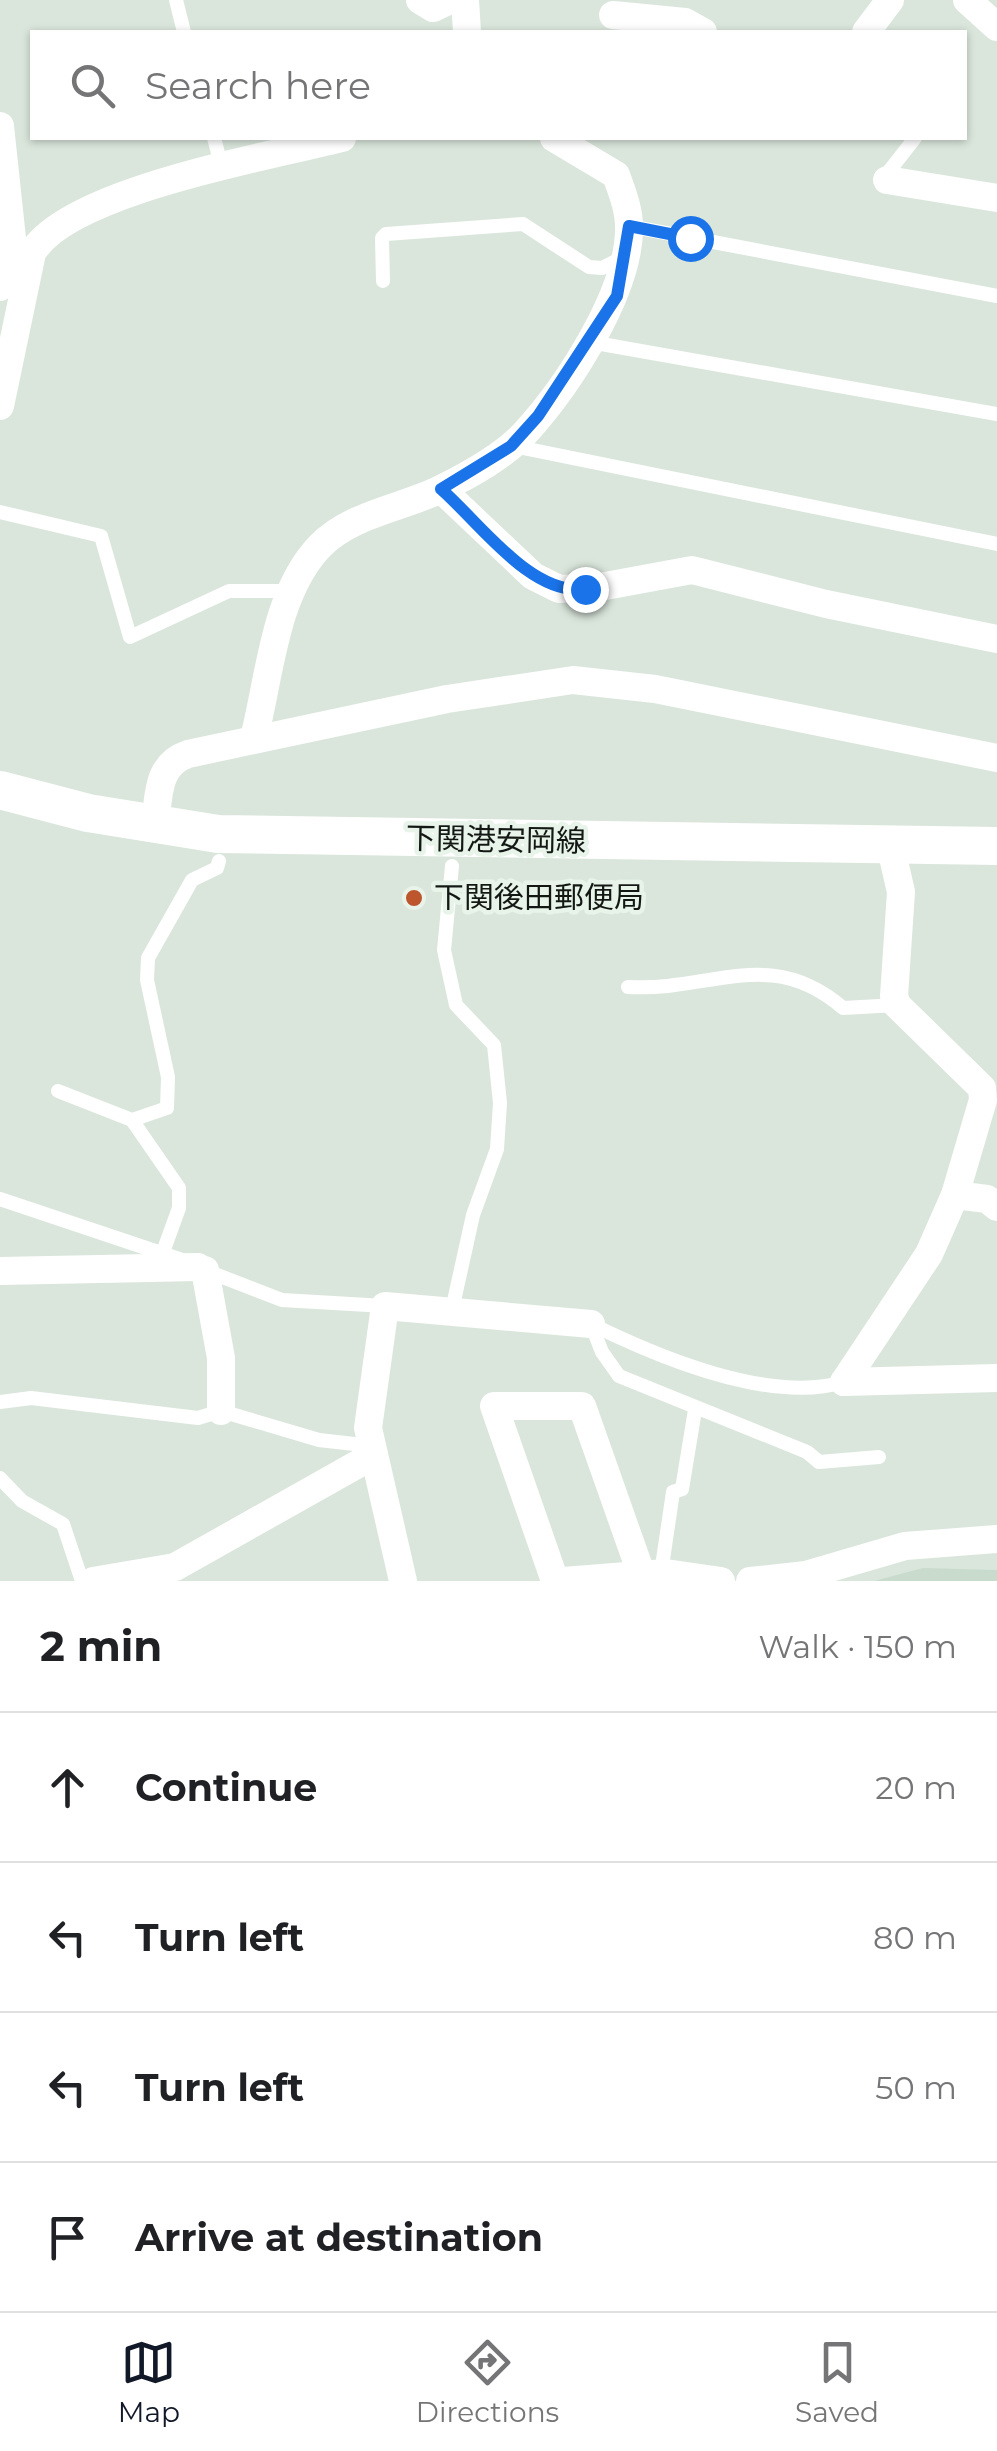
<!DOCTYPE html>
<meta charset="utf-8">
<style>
:root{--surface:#fff;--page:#f6f6f6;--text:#202124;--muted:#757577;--line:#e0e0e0;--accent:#111827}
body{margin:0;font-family:Montserrat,"Noto Sans JP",sans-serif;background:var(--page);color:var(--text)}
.stop{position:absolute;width:30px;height:30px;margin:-22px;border:8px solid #1a73e8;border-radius:50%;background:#fff}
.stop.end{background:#1a73e8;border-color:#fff;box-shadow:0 2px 10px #0008}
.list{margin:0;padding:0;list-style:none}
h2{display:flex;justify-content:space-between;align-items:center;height:130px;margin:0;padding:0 40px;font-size:42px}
h2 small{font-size:32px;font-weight:400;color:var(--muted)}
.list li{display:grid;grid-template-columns:65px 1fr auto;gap:30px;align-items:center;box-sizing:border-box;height:150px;padding:0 40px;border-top:2px solid var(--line)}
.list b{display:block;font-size:38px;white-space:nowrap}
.list em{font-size:32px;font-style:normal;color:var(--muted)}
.icon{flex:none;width:55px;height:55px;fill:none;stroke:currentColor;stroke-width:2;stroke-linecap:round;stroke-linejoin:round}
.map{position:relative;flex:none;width:997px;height:1581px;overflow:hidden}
.search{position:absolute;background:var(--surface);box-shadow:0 2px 8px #0004;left:30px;right:30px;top:30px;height:110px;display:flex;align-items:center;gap:25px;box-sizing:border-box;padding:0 35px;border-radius:0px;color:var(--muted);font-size:38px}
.sheet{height:730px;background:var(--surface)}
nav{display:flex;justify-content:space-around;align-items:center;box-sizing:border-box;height:140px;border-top:2px solid var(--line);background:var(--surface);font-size:28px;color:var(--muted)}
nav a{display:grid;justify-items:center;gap:5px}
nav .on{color:var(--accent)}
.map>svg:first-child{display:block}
.built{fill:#c9dbcc}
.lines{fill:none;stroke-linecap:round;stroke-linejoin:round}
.lane{stroke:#fff;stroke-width:14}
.street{stroke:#fff;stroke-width:28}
.secondary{stroke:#fff;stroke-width:38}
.route{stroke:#1a73e8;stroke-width:12}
.poi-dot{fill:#bd562d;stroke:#e8f4e9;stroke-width:4}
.labels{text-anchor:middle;stroke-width:9;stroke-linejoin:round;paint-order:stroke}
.street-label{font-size:30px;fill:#141815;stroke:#e8f4e9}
.poi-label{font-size:30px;fill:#141815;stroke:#e8f4e9;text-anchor:start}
</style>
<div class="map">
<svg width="997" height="1581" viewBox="0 0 997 1581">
<rect width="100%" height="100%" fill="#dae6dc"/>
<path class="built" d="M923 1568 997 1570V1581H874Z"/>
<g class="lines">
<g class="lane">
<path d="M176 0 184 32"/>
<path d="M214 138 222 168"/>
<path d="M887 180 886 175 915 138"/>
<path d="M629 226 997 296"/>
<path d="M383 281 382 238 386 234 523 224 589 267 602 268 626 256"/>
<path d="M590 342 997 414"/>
<path d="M513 446 997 544"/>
<path d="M0 512 101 536 130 637 229 591H292"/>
<path d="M452 866 444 950 456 1005 494 1045 500 1103 497 1149 473 1215 452 1310"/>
<path d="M628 987C711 992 770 945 843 1008L897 1005"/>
<path d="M58 1091 132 1120 167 1108 168 1077 147 980 148 958 192 880 217 868 219 861"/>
<path d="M132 1120 179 1188V1208L163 1252"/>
<path d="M0 1199 182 1260"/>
<path d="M207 1271 282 1300 385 1306"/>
<path d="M591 1324 602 1352 619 1376 807 1452 819 1462 879 1457"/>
<path d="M591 1324C658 1357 770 1404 844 1382"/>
<path d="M0 1402 31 1398 198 1418 221 1411 319 1440 372 1446"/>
<path d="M0 1478 22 1501 63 1524 82 1581"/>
<path d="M661 1573 673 1492 682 1489 695 1410"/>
</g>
<g class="street">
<path d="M420 0 433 8 450 0"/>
<path d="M465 0 467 32"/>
<path d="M967 0 997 27"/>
<path d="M613 15 685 22 703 32"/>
<path d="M866 32 890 0"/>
<path d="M0 126 13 248"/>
<path d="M887 180 997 198"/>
<path d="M0 287 13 248 30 253"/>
<path d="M0 406 32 253C67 191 271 156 342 138"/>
<path d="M441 489 533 576 559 589 600 587 692 570 826 604 997 639"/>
<path d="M254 738C270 676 274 594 320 546 352 513 404 508 443 488 471 474 504 456 525 433 568 386 630 291 629 227 629 209 622 192 616 175L554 138"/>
<path d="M155 826C159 796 156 765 188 754L447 699 573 680 655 689 997 758"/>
<path d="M955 1195 987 1199 997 1207"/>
<path d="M205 1270 221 1358V1411"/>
<path d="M0 1271 198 1267"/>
<path d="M844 1382 929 1254 955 1195 983 1100 982 1088 897 1005 894 996 901 892 890 844"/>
<path d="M844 1382 997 1378"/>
<path d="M93 1581 175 1567 374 1455"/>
<path d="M403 1581 368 1428 385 1306 591 1324"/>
<path d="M555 1581 494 1406H582L641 1573"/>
<path d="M563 1581 666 1573 721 1581"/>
<path d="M750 1581 806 1575 905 1546 997 1539"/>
</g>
<path class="secondary" d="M0 790 88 813 218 834 997 846"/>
</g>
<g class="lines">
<path class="route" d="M585 589C531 596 480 523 441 489L511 446 538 416 617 296 629 226 690 238"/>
</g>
<circle class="poi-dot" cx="414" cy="898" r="10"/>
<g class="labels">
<g class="street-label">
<text transform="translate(496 840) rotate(1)" y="10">下関港安岡線</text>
</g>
<g class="poi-label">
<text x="434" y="908">下関後田郵便局</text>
</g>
</g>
</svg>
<div class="stop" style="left:690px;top:238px"></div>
<div class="stop end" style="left:585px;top:589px"></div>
<div class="search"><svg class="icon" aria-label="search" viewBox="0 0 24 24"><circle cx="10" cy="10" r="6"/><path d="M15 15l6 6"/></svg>Search here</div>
</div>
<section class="sheet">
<h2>2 min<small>Walk · 150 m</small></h2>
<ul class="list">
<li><svg class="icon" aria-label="ahead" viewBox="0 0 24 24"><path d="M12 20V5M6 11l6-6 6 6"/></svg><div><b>Continue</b></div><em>20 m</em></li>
<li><svg class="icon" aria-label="left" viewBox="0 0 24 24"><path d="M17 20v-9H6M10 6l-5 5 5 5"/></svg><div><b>Turn left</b></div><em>80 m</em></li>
<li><svg class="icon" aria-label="left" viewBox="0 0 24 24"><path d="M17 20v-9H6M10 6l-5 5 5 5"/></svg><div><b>Turn left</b></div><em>50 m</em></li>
<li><svg class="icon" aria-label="arrive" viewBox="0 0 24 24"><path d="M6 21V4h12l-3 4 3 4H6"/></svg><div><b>Arrive at destination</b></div></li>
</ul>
</section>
<nav>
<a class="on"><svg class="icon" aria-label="map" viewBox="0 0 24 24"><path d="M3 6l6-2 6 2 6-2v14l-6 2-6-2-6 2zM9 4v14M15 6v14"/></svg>Map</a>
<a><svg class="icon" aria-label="directions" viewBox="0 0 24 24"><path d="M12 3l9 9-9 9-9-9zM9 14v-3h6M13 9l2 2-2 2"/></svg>Directions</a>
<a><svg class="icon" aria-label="saved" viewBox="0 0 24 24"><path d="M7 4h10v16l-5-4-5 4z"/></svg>Saved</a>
</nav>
